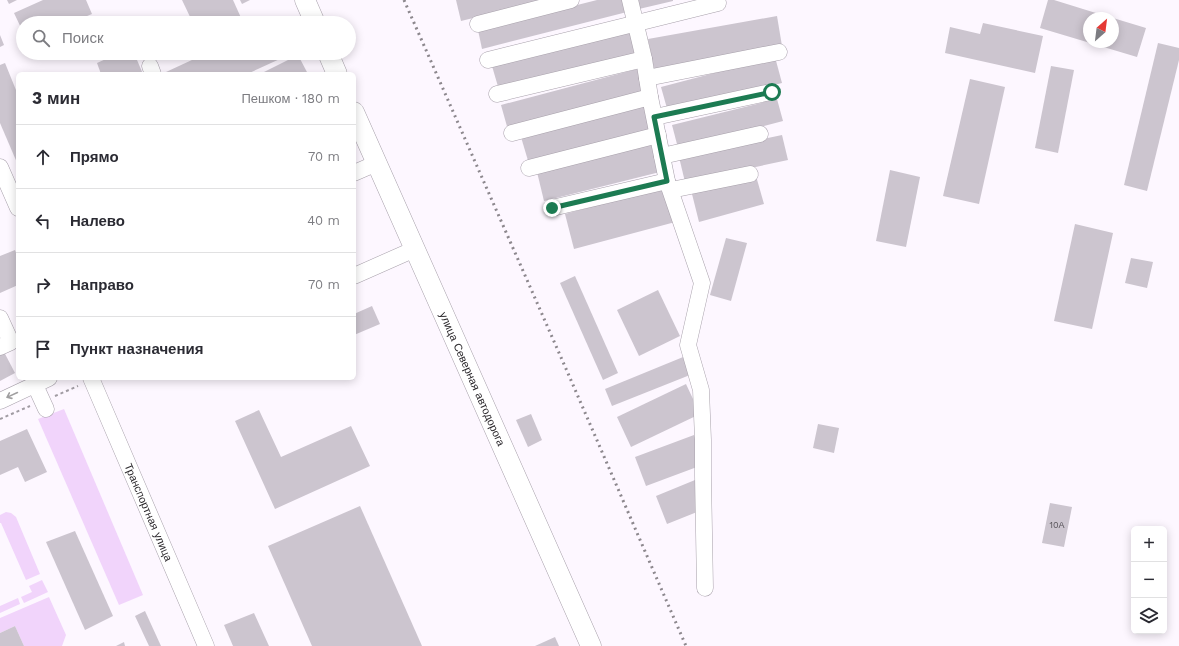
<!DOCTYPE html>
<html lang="ru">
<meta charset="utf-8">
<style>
:root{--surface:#fff;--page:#f7f7f7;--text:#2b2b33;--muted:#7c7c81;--line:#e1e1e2}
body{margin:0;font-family:"Work Sans",sans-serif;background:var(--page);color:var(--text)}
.controls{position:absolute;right:12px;bottom:12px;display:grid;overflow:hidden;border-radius:6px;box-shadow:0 2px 10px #0003}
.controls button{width:36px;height:36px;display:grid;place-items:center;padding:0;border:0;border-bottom:1px solid var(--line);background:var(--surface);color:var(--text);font:20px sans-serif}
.compass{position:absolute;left:1083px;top:12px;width:36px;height:36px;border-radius:50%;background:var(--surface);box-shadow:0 2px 10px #0003;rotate:28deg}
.stop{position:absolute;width:12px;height:12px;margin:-9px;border:3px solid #1c7b52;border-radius:50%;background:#fff}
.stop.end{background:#1c7b52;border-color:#fff;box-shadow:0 1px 4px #0008}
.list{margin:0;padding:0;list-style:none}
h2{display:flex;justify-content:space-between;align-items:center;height:52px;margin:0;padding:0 16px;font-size:17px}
h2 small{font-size:13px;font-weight:400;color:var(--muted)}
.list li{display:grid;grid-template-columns:26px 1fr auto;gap:12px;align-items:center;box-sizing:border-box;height:64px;padding:0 16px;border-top:1px solid var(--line)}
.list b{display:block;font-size:15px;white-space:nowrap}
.list em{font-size:13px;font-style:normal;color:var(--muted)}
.icon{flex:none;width:22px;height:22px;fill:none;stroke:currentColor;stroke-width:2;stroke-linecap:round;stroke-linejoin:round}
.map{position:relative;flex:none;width:1179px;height:646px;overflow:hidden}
.search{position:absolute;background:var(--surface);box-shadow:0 2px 10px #0003;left:16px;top:16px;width:340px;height:44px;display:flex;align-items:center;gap:10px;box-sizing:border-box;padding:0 14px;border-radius:22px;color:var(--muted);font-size:15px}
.panel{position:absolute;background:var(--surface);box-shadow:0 2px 10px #0003;left:16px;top:72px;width:340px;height:308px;border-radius:6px}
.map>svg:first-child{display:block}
.green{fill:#f1d4fb}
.building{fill:#ccc5cf}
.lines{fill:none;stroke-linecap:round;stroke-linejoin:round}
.minor-casing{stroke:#a8a1ab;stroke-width:17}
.major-casing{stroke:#a8a1ab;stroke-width:21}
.path{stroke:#a09ba2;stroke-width:2;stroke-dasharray:3 3;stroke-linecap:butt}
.minor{stroke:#fff;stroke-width:16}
.major{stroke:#fff;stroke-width:20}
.rail{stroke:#8c878d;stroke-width:3;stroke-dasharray:2 4;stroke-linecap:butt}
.oneway{stroke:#a09fa0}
.route{stroke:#1c7b52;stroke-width:5}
.labels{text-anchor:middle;stroke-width:4;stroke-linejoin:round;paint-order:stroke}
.number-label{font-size:9px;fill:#545056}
.street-label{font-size:11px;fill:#2c292d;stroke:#fff}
</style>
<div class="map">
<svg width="1179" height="646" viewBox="0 0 1179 646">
<rect width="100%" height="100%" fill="#fdf7ff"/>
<g class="green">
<path d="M64 409 143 595 119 605 38 419Z"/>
<path d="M6 512 11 513 16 517 40 574 26 580 1 523H0V515Z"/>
<path d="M42 580 48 592 24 603 21 597 32 592 29 586Z"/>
<path d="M49 597 66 635 62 646H24L15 626 0 633V618Z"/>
<path d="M18 598 20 604 0 613V606Z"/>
</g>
<g class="building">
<path d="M7 0H17L9 4Z"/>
<path d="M43 0H86L92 14 70 23H23V32L14 13Z"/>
<path d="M182 0H233L242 20 236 23H193Z"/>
<path d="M240 0H250L242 4Z"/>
<path d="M456 0H542V1L461 21Z"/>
<path d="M597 0H624L627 12 482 49 478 30Z"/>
<path d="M636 0H673V1L639 9Z"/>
<path d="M1048 0H1054L1112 18H1089V42H1113V18L1146 28 1137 57 1040 28Z"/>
<path d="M777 16 782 46 654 69 648 39Z"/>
<path d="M281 18 283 23H271Z"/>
<path d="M983 23 1043 36 1035 73 945 53 950 27 980 34Z"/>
<path d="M634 28 641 53 499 90 492 66Z"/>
<path d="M0 35 4 45 0 47Z"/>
<path d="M1158 43 1179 48V60L1147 191 1124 185Z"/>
<path d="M119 53H134L143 74H101L97 63Z"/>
<path d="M207 53H293L247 74H167L166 72Z"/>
<path d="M298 55 308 74H260Z"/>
<path d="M775 57 782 83 668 112 661 87Z"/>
<path d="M5 63 18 95V165L0 123V65Z"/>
<path d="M1051 66 1074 70 1058 153 1035 148Z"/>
<path d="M641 68 647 93 508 130 501 105Z"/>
<path d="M970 79 1005 87 979 204 943 196Z"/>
<path d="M777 99 783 121 678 148 672 125Z"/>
<path d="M649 101 657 128 529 164 521 137Z"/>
<path d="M782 135 788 160 685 182 679 157Z"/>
<path d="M656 142 664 171 544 201 537 172Z"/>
<path d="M890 170 920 177 906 247 876 241Z"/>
<path d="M756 176 764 204 699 222 692 194Z"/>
<path d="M669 186 679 221 574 249 565 214Z"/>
<path d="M1075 224 1113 233 1092 329 1054 321Z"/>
<path d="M726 238 747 243 731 301 710 295Z"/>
<path d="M15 250 18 258V285L0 293V256Z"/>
<path d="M1131 258 1153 262 1147 288 1125 283Z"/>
<path d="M575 276 618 373 603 380 560 283Z"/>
<path d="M658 290 680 336 639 356 617 310Z"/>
<path d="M372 306 380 324 354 335V314Z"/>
<path d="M3 350 15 373 0 381V351Z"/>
<path d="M688 355 695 373 612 406 605 389Z"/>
<path d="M686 384 700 414 631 447 617 417Z"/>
<path d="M259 410 281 457 351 426 370 466 275 509 235 421Z"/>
<path d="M531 414 542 440 528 447 516 420Z"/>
<path d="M818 424 839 428 834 453 813 448Z"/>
<path d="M27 429 47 472 25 482 18 467 0 475V441Z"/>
<path d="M694 435 705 464 646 486 635 457Z"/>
<path d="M695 480 707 508 667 524 656 496Z"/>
<path d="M1050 503 1072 507 1064 547 1042 543Z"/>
<path d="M360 506 422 646H312L268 546Z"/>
<path d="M75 531 113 616 85 630 46 542Z"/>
<path d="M145 611 161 646H149L135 616Z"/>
<path d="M254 613 269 646H233L224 625Z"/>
<path d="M15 626 24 646H0V633Z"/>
<path d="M555 637 559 646H535Z"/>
<path d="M124 642 125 646H116Z"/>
</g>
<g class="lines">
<defs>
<g id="minor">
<path d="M630 0 644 59 650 97 667 181 702 283 688 345 701 390 703 440V476L705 588"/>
<path d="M478 24 571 0"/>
<path d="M488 60 718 3"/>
<path d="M150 66 153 74"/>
<path d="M647 78 779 52"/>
<path d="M497 94 644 59"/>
<path d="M655 117 771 92"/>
<path d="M512 133 650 97"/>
<path d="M662 156 760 134"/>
<path d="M0 167 18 208"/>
<path d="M529 168 658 135"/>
<path d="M354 173 377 163"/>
<path d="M671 190 750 174"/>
<path d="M552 208 667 181"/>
<path d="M354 276 415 249"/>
<path d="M0 318 11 342 0 347"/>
<path id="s1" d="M91 378 206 646"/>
<path d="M35 385 46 409"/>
<path d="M0 401 49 378"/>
</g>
<g id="major">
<path d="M305 0 315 23"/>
<path d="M328 53 337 74"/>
<path id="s2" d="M354 112 591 646"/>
</g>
</defs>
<use href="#minor" class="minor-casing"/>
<use href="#major" class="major-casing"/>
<g class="path">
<path d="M55 396 78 386"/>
<path d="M0 419 30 406"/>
</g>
<use href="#minor" class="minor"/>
<use href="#major" class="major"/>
<path class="rail" d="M404 0 567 371 686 646"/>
</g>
<defs><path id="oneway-shaft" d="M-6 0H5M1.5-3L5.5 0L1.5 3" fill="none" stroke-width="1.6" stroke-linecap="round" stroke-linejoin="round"/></defs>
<use class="oneway" href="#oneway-shaft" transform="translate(12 395) rotate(155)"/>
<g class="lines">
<path class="route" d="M552 208 667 181 654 117 772 92"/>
</g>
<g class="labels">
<g class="number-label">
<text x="1057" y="528">10А</text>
</g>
<g class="street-label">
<text dy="4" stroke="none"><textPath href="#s2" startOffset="292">улица Северная автодорога</textPath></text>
<text dy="4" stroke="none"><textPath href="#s1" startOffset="146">Транспортная улица</textPath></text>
</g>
</g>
</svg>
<div class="controls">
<button>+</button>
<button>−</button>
<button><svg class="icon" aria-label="layers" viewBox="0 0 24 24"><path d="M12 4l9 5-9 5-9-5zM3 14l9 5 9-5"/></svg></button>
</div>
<svg class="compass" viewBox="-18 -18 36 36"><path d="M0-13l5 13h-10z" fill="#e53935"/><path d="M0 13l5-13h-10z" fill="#7c7c81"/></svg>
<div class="stop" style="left:772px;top:92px"></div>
<div class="stop end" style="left:552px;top:208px"></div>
<div class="search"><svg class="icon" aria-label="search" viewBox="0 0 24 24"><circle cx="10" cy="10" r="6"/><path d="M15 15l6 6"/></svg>Поиск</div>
<section class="panel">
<h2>3 мин<small>Пешком · 180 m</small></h2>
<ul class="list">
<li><svg class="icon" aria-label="ahead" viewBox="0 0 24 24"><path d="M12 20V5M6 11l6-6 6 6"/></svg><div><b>Прямо</b></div><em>70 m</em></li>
<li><svg class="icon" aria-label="left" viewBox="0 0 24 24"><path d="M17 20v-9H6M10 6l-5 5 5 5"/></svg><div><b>Налево</b></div><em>40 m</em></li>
<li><svg class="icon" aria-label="right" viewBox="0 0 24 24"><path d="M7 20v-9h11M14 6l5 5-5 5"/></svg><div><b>Направо</b></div><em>70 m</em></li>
<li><svg class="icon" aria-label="arrive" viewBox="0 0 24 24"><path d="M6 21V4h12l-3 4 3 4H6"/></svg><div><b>Пункт назначения</b></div></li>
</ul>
</section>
</div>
